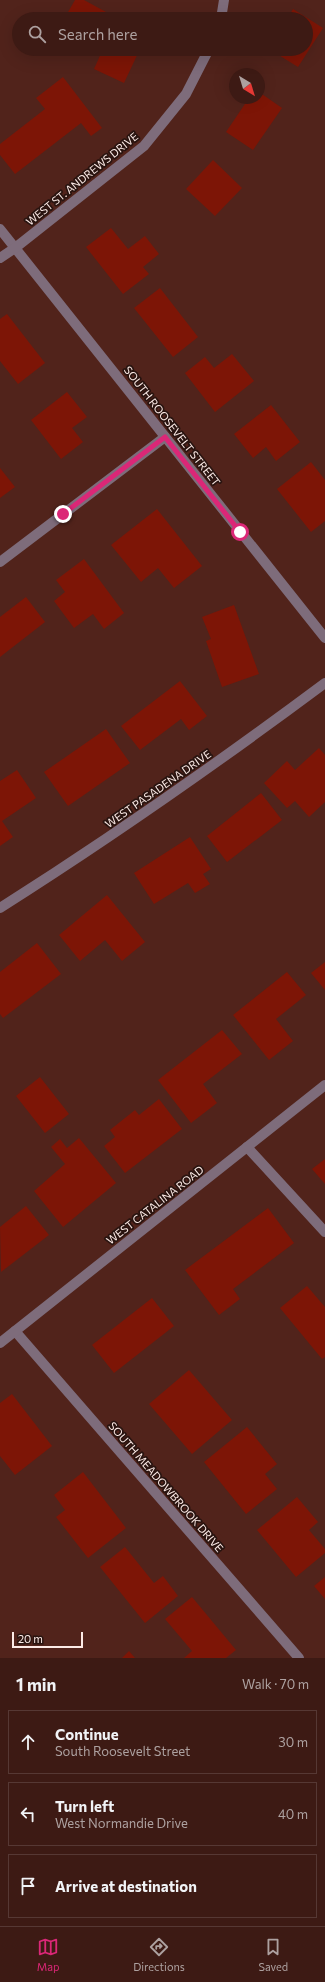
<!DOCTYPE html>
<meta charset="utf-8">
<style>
:root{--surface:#3d1a14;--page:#44231d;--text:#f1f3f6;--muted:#ada1a0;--line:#563834;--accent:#db2777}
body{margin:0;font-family:Commissioner,sans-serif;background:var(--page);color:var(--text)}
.compass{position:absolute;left:229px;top:68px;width:36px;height:36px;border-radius:50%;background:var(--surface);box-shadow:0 4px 16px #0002;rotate:142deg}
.scale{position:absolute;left:12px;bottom:10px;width:71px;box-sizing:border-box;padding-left:4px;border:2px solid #fceae6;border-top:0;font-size:11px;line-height:14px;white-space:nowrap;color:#fceae6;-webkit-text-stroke:3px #291410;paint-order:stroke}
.stop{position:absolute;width:12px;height:12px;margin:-9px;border:3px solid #db2777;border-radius:50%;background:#fff}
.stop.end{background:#db2777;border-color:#fff;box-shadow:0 1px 4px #0008}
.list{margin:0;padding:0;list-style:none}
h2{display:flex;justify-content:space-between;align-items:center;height:52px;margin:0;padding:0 16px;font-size:17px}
h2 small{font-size:13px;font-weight:400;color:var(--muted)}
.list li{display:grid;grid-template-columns:26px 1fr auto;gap:12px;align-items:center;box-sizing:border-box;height:64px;margin:0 8px 8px;padding:0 8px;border:1px solid var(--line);border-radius:0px}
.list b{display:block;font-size:15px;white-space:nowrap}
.list p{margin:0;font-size:13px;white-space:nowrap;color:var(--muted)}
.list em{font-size:13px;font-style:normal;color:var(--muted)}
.icon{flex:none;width:22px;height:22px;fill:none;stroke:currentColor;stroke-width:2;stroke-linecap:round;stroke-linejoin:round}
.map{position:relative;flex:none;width:325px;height:1658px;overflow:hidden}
.search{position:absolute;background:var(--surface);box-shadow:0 4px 16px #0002;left:12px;right:12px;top:12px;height:44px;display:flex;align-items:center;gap:10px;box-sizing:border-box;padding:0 14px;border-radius:22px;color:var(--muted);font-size:15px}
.sheet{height:268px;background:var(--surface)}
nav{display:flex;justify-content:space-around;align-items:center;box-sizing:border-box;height:56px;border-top:1px solid var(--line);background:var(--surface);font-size:11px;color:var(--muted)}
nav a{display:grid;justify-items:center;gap:2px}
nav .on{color:var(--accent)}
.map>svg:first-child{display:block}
.building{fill:#7d1506}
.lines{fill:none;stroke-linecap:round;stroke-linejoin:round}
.minor{stroke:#7e6c7b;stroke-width:10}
.route{stroke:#db2777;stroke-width:5}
.labels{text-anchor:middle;stroke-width:3.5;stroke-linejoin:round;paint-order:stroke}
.street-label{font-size:11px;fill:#fceae6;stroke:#291410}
</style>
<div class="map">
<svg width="325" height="1658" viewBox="0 0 325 1658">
<rect width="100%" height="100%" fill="#51231b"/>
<g class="building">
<path d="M75 0H84L106 12 103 19H64Z"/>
<path d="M293 9 323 28 298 67 269 49H306V19H287Z"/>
<path d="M103 49H140L124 83 94 69Z"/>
<path d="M63 77 102 128 91 136 81 123 15 174 0 155V144L45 109 36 98Z"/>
<path d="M259 92 282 108 253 150 226 132 249 98H259Z"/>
<path d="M213 160 242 188 215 216 186 189Z"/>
<path d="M111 228 128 249 145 236 159 254 143 267 149 274 123 294 86 247Z"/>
<path d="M160 288 198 337 173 357 134 308Z"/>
<path d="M7 314 45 363 18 384 0 361V319Z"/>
<path d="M232 354 254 381 215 412 185 373 205 357 214 368Z"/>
<path d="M67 392 87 417 72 428 83 442 61 459 31 420Z"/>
<path d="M271 405 300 442 276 461 266 447 253 458 234 434Z"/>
<path d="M311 462 325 480V521L311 532 277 489Z"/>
<path d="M0 468 15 487 0 498Z"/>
<path d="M157 509 202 566 174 588 158 568 141 582 111 545Z"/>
<path d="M84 559 124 613 104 629 93 614 74 628 54 601 65 592 56 580Z"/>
<path d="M26 597 45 622 0 657V617Z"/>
<path d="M234 605 259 674 222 687 206 641 211 639 202 617Z"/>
<path d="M180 681 207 716 189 730 181 719 140 750 121 726Z"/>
<path d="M106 729 130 763 68 806 44 772Z"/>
<path d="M319 748 325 755V802L309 817 295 801 287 808 264 783 287 761 295 770Z"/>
<path d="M17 770 36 798 2 821 13 837 0 846V781Z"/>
<path d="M261 793 282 820 227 862 207 836Z"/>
<path d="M190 837 211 869 203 874 210 884 195 893 188 883 154 904 134 873Z"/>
<path d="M107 895 145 942 122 961 105 940 80 961 59 935Z"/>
<path d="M37 943 61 974 3 1018 0 1014V972Z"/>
<path d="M325 962V990L311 973Z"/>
<path d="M287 972 306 995 276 1019 293 1041 269 1060 233 1015Z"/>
<path d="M222 1030 242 1054 203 1084 217 1103 191 1123 158 1080Z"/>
<path d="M40 1077 69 1114 45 1133 16 1096Z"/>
<path d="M159 1099 182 1129 125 1173 104 1146 115 1137 110 1130 135 1110 139 1115Z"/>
<path d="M79 1138 116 1183 63 1227 34 1191 65 1164 51 1147 60 1139 67 1148Z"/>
<path d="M325 1159V1184L312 1169Z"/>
<path d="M26 1206 49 1235 1 1272 0 1227Z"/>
<path d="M268 1208 294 1243 233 1289 240 1299 219 1315 185 1270Z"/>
<path d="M307 1286 325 1307V1357L322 1359 280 1308Z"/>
<path d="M152 1298 174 1326 114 1373 92 1345Z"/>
<path d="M189 1370 232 1420 192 1454 149 1404Z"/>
<path d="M12 1394 52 1446 15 1475 0 1456V1403Z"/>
<path d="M247 1427 277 1464 265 1474 277 1489 246 1514 204 1462Z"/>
<path d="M83 1472 126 1528 88 1558 56 1517 65 1510 54 1495Z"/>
<path d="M297 1497 318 1522 309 1530 325 1549V1553L296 1577 257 1530Z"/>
<path d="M125 1547 154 1583 163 1576 178 1596 145 1623 100 1567Z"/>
<path d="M325 1577V1599L314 1586Z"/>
<path d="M192 1597 236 1650 226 1658H184L192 1651 165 1619Z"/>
<path d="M129 1651 135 1658H122Z"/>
</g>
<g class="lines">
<g class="minor">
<path d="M221 19 224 0"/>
<path d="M0 229 325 638"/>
<path d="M0 258 15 248 144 146 186 94 209 49"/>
<path d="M0 562 165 437"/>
<path d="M0 908C112 837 219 762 325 683"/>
<path d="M247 1147 325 1232"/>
<path d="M15 1331 299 1658"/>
<path d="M0 1343 325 1085"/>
</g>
</g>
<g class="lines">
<path class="route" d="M63 514 165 437 240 532"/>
</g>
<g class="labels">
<g class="street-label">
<text transform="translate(82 179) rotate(-39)" y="4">WEST ST. ANDREWS DRIVE</text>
<text transform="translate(172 426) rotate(52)" y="4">SOUTH ROOSEVELT STREET</text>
<text transform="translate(158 789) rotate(-35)" y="4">WEST PASADENA DRIVE</text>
<text transform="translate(155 1205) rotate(-38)" y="4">WEST CATALINA ROAD</text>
<text transform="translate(166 1487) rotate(49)" y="4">SOUTH MEADOWBROOK DRIVE</text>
</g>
</g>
</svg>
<svg class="compass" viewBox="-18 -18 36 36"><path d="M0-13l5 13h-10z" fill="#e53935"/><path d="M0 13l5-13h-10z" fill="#ada1a0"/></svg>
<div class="scale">20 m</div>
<div class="stop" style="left:240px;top:532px"></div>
<div class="stop end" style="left:63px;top:514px"></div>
<div class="search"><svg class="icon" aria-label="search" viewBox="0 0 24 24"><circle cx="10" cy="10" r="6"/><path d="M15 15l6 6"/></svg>Search here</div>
</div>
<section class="sheet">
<h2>1 min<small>Walk · 70 m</small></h2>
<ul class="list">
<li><svg class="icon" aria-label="ahead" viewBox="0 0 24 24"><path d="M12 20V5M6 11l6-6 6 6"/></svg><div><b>Continue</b><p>South Roosevelt Street</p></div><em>30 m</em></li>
<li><svg class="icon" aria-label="left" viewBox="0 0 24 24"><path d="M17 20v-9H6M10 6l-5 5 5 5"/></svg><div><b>Turn left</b><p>West Normandie Drive</p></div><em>40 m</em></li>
<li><svg class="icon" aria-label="arrive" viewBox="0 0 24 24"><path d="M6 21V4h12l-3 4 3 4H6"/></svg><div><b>Arrive at destination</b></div></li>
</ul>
</section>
<nav>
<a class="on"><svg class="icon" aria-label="map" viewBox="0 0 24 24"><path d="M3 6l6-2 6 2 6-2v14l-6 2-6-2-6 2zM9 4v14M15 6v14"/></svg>Map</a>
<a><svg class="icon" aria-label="directions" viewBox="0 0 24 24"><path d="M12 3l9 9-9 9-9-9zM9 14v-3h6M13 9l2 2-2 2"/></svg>Directions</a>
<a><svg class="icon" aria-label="saved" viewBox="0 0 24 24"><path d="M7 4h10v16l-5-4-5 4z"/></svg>Saved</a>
</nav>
